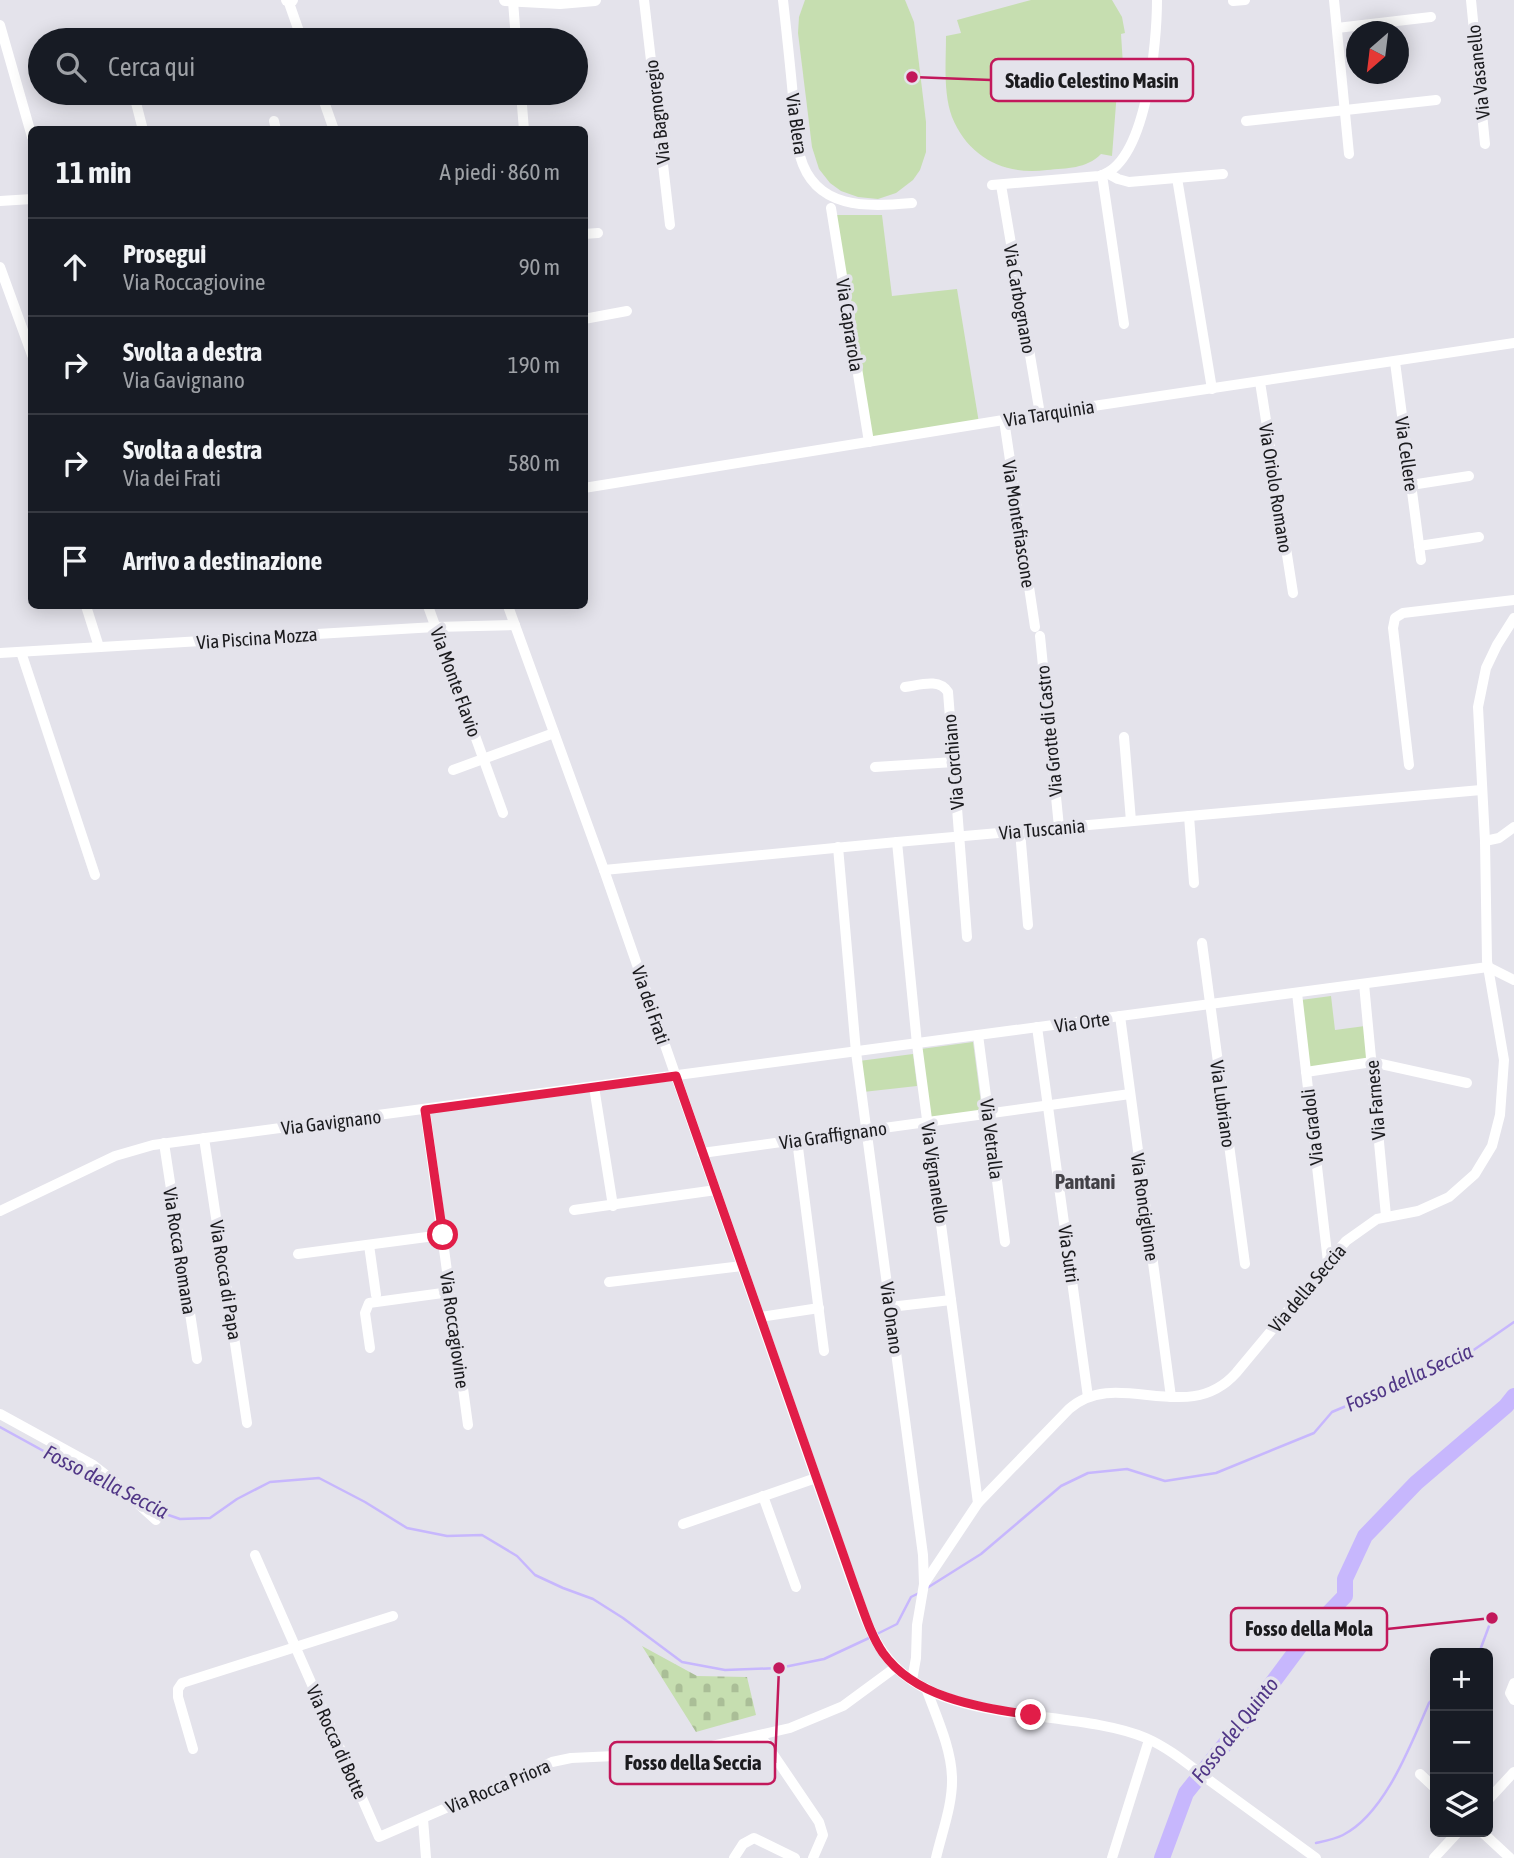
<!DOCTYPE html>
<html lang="it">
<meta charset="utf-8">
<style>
:root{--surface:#171b24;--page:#20242c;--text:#f1f3f6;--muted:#9ea1a6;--line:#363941}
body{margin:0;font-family:"Asap Condensed",sans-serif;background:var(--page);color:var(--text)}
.controls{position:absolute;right:21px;bottom:21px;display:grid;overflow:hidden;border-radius:10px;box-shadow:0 4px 18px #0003}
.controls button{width:63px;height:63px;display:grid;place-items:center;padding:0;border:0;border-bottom:2px solid var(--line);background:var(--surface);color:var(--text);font:35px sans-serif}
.compass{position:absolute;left:1346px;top:21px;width:63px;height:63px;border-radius:50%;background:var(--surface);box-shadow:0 4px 18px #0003;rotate:208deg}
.stop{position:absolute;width:21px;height:21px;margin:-16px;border:5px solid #e11d48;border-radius:50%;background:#fff}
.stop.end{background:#e11d48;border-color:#fff;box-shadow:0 2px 7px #0008}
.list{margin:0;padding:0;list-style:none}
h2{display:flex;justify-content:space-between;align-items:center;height:91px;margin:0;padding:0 28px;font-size:30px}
h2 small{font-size:23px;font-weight:400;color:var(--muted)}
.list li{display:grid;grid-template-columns:46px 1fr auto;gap:21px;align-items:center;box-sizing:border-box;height:98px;padding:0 28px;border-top:2px solid var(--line)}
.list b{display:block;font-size:26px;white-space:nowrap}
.list p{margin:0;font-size:23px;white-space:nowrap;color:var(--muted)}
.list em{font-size:23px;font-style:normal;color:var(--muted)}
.icon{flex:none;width:38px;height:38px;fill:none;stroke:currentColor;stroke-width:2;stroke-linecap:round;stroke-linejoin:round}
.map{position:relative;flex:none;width:1514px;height:1858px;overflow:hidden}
.search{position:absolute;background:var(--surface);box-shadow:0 4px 18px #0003;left:28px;top:28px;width:560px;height:77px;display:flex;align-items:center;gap:18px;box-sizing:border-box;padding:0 24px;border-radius:38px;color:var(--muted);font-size:26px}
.panel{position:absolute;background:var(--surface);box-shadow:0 4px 18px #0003;left:28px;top:126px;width:560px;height:483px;border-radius:10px}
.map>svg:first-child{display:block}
.green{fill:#c6deb0}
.cemetery{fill:url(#cemetery-stones)}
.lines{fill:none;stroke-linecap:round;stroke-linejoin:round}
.stream{stroke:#c7b7fd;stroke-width:2.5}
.river{stroke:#c7b7fd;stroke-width:16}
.minor{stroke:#fff;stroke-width:10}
.secondary{stroke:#fff;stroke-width:12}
.route{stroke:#e11d48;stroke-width:9}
.labels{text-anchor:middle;stroke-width:7;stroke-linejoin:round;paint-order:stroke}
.street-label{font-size:19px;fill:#1b1b1e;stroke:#e4e3eb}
.neighbourhood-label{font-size:21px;font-weight:bold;fill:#424147;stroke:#e4e3eb}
.water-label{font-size:21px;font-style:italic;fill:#503686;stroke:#e4e3eb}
.leader{fill:none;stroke:#c2185b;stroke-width:2.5}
.callout-dot{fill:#c2185b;stroke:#e4e3eb;stroke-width:2.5}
.callout{fill:#e4e3eb;stroke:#c2185b;stroke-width:2.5}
.callout-label{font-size:21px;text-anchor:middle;font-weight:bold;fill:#1b1b1e}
</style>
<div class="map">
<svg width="1514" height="1858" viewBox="0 0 1514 1858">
<defs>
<pattern id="cemetery-stones" width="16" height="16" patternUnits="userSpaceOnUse" patternTransform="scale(1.75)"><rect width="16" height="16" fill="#c6deb0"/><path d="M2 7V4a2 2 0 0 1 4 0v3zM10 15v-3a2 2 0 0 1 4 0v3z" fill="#aabe97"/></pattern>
</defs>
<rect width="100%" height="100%" fill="#e4e3eb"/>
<g class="green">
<path d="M805 0H905L914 22 926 122V152L920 170 913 180 896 193 878 199 858 197 841 191 830 183 819 169 812 147 798 33 799 17Z"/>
<path d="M1031 0H1112L1122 17 1125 33 1121 34 1123 65H1119L1112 156 1101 154C1086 169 1067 168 1047 170 1005 176 968 157 952 117 943 92 946 62 946 36L961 33 957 20Z"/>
<path d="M836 215H882L892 296 957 289 979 423 872 440Z"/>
<path d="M1331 996 1335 1030 1365 1026 1369 1062 1310 1070 1301 1000Z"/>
<path d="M973 1042 982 1111 929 1118 921 1049Z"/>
<path d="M913 1054 917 1086 863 1092 859 1061Z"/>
</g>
<path class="cemetery" d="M642 1646 697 1676 747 1677 756 1715 696 1732Z"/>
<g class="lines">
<g class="stream">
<path d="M0 1427 120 1493"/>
<path d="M151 1509 180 1519 210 1518 237 1499 270 1482 319 1478 365 1502 407 1528 447 1536 482 1535 517 1556 535 1575 563 1588 593 1599 623 1618 682 1662 725 1670 779 1668 824 1659 869 1638"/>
<path d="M927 1588 981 1554 1061 1486 1088 1473 1127 1469 1165 1481 1216 1473 1314 1433 1332 1412 1465 1356 1514 1322"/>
<path d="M875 1635 897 1624 911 1597 919 1593"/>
<path d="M1479 1653 1492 1618"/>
<path d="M1316 1843C1325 1841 1335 1839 1343 1835 1385 1814 1411 1744 1429 1703L1435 1697"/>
</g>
<path class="river" d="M1162 1858 1186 1793 1250 1713 1311 1631 1345 1596V1579L1365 1536 1416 1483 1506 1406 1514 1396"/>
<g class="minor">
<path d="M288 0 302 40"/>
<path d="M644 0 670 225"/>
<path d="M783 0C787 36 791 72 794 108 796 123 796 140 800 156 815 210 867 207 912 203"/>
<path d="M1334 0 1349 154"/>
<path d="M1471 0 1485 144"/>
<path d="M513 1 516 40"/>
<path d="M1233 1 1245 0"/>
<path d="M0 25 32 137"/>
<path d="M1337 28 1431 17"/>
<path d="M321 93 334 130"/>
<path d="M521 93 524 130"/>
<path d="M134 95 143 130"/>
<path d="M274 121 276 130"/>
<path d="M1246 121 1436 100"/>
<path d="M1107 173 1118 179 1129 182 1223 174"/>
<path d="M1102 175 1124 324"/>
<path d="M1177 178 1212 389"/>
<path d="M992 185 1099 176C1147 164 1157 41 1157 0"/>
<path d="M1001 185 1040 414"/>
<path d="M0 201 32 199"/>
<path d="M831 208 869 442"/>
<path d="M584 234 598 233"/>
<path d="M0 267 32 355"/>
<path d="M584 319 627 311"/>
<path d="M1395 362 1421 560"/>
<path d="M1260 382 1293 593"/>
<path d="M1004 420 1035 627"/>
<path d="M1411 485 1469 476"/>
<path d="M584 488 1040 414 1514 343"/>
<path d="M1419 546 1479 537"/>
<path d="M86 606 99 647"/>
<path d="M428 606 503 813"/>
<path d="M508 606 604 870 851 1579C860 1603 868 1631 883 1652 936 1729 1069 1706 1146 1738 1171 1749 1191 1767 1213 1783 1247 1808 1282 1833 1316 1858"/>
<path d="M1040 636 1059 827"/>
<path d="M21 652 95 875"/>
<path d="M0 653 435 627 515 625"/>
<path d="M905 687C920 685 939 678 948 692L967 937"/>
<path d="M1124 737 1131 821"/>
<path d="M1409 765 1393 628 1395 618 1403 613 1514 600"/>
<path d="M875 767 954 762"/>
<path d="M453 770 554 733"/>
<path d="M1189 816 1194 883"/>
<path d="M1020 831 1028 925"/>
<path d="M1485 841 1499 838 1514 827"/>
<path d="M897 842 917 1044 978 1503"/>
<path d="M838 847 856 1052 923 1555 924 1584"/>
<path d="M604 870 897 842 1481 790"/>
<path d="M1202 943 1245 1264"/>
<path d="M1364 984 1386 1216"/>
<path d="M1297 993 1328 1262"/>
<path d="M1120 1016 1171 1397"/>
<path d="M1037 1027 1088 1397"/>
<path d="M978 1035 1005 1242"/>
<path d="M1306 1072 1372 1062 1467 1083"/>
<path d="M594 1087 613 1206"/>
<path d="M425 1110 468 1425"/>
<path d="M204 1138 247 1423"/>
<path d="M797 1140 824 1351"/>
<path d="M164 1143 197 1359"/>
<path d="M702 1153 1130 1094"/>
<path d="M574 1210 716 1190"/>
<path d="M0 1211 115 1156 153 1145 1488 967 1514 980"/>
<path d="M369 1245 376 1295"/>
<path d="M298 1254 442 1235"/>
<path d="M609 1282 742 1266"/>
<path d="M890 1307 951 1300"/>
<path d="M760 1317 819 1308"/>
<path d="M370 1348 365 1313 369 1303 450 1292"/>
<path d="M0 1414 93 1465 111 1479 156 1520"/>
<path d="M763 1496 796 1587"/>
<path d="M683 1524 816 1478"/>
<path d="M255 1555 379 1837 552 1762 571 1758 681 1753 790 1728 843 1706 896 1667"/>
<path d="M912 1680 916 1658 917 1625 924 1584 978 1503 1069 1409C1117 1366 1187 1428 1236 1373L1346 1241 1377 1219 1418 1211 1449 1197 1475 1174 1492 1146 1500 1115 1504 1060 1487 961 1485 841 1478 707 1486 668 1497 645 1514 618"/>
<path d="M1514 1683 1510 1693 1514 1700"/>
<path d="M926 1688C936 1716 951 1747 952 1777 953 1804 942 1832 936 1858"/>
<path d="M760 1735 819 1822 823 1835 813 1858"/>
<path d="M193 1749 178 1697V1689L182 1683 393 1616"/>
<path d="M1420 1774 1435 1788"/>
<path d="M1488 1800 1514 1772"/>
<path d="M423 1819 426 1858"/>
<path d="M1482 1832 1510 1858"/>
<path d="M734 1858 743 1844 754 1838 795 1858"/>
<path d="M1112 1858 1149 1740"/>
<path d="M1434 1858 1458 1832"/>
</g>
<g class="secondary">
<path d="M287 0H292"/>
<path d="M505 0 560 3 595 0"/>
</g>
</g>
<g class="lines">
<path class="route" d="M443 1235 425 1110 676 1076 855 1588C863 1609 870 1634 883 1653 916 1699 980 1707 1031 1715"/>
</g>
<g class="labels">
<g class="street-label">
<text transform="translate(1478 72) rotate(-96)" y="7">Via Vasanello</text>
<text transform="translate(657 112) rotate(-97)" y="7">Via Bagnoregio</text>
<text transform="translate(797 124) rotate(82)" y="7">Via Blera</text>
<text transform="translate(1020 299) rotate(80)" y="7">Via Carbognano</text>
<text transform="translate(850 325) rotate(81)" y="7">Via Caprarola</text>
<text transform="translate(1049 413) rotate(-9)" y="7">Via Tarquinia</text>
<text transform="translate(1407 454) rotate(82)" y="7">Via Cellere</text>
<text transform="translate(1276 488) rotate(81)" y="7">Via Oriolo Romano</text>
<text transform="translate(1019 524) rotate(81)" y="7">Via Montefiascone</text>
<text transform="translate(257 638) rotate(-4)" y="7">Via Piscina Mozza</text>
<text transform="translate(456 682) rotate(70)" y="7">Via Monte Flavio</text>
<text transform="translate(1049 731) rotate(-96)" y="7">Via Grotte di Castro</text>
<text transform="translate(953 762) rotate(-95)" y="7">Via Corchiano</text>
<text transform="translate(1042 829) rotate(-5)" y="7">Via Tuscania</text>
<text transform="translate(651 1005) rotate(71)" y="7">Via dei Frati</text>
<text transform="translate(1082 1022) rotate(-8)" y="7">Via Orte</text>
<text transform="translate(1375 1100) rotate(-95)" y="7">Via Farnese</text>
<text transform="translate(1223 1104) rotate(82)" y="7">Via Lubriano</text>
<text transform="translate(331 1122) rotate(-7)" y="7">Via Gavignano</text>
<text transform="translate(1312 1127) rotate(-97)" y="7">Via Gradoli</text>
<text transform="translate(833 1135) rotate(-8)" y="7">Via Graffignano</text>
<text transform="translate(992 1139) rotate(83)" y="7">Via Vetralla</text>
<text transform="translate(935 1173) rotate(82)" y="7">Via Vignanello</text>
<text transform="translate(1145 1207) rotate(82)" y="7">Via Ronciglione</text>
<text transform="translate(180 1251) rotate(81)" y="7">Via Rocca Romana</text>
<text transform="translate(1069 1254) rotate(82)" y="7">Via Sutri</text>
<text transform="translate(226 1280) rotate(81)" y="7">Via Rocca di Papa</text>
<text transform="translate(1307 1288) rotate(-50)" y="7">Via della Seccia</text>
<text transform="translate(892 1318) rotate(82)" y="7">Via Onano</text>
<text transform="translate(455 1330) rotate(82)" y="7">Via Roccagiovine</text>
<text transform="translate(337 1742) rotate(66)" y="7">Via Rocca di Botte</text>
<text transform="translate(498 1786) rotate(-23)" y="7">Via Rocca Priora</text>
</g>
<g class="neighbourhood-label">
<text x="1085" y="1189">Pantani</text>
</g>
<g class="water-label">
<text transform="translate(1409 1378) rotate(-24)" y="7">Fosso della Seccia</text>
<text transform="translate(106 1482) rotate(27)" y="7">Fosso della Seccia</text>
<text transform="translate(1235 1730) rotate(-52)" y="7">Fosso del Quinto</text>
</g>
</g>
<path class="leader" d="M912 77L991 80M1492 1618L1387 1629M779 1668L775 1763"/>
<g class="callout-dot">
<circle cx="912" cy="77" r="7"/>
<circle cx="1492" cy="1618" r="7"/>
<circle cx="779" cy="1668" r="7"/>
</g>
<g class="callout">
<rect x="991" y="59" width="202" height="42" rx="7"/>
<rect x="1231" y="1608" width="156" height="42" rx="7"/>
<rect x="610" y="1742" width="165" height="42" rx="7"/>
</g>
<g class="callout-label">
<text x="1092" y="88">Stadio Celestino Masin</text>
<text x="1309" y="1636">Fosso della Mola</text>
<text x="693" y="1770">Fosso della Seccia</text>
</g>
</svg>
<div class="controls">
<button>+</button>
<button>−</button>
<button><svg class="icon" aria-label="layers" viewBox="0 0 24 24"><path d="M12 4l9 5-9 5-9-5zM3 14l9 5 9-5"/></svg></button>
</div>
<svg class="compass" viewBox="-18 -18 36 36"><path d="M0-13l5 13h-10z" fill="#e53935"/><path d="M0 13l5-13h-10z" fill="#9ea1a6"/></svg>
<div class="stop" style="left:443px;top:1235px"></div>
<div class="stop end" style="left:1031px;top:1715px"></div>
<div class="search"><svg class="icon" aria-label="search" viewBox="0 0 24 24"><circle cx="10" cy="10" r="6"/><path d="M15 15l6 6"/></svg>Cerca qui</div>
<section class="panel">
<h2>11 min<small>A piedi · 860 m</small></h2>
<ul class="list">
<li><svg class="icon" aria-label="ahead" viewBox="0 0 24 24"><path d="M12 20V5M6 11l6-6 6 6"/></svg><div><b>Prosegui</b><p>Via Roccagiovine</p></div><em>90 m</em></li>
<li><svg class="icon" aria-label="right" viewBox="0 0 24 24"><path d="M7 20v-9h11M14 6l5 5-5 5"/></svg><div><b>Svolta a destra</b><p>Via Gavignano</p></div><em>190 m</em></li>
<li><svg class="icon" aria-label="right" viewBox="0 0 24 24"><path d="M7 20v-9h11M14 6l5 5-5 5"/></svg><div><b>Svolta a destra</b><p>Via dei Frati</p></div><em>580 m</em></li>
<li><svg class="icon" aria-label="arrive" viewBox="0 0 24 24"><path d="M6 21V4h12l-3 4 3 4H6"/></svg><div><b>Arrivo a destinazione</b></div></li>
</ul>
</section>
</div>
